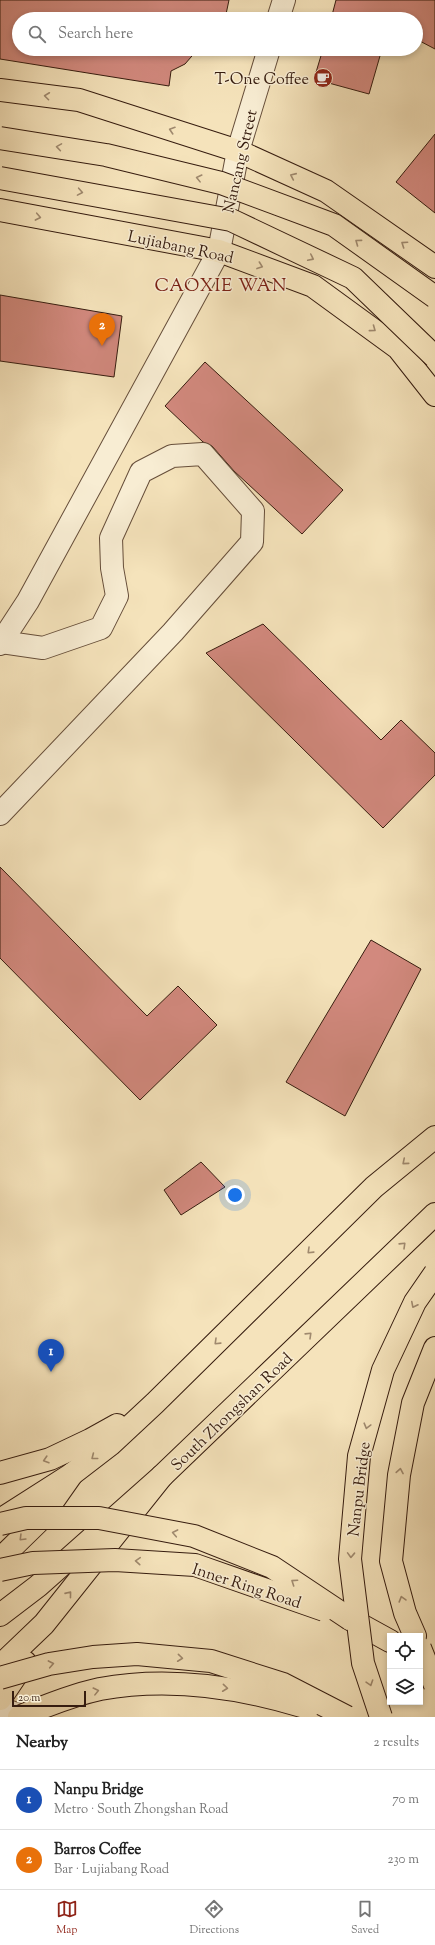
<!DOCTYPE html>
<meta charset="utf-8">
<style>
:root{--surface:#fff;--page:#f6f6f6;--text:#222;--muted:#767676;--line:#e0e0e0;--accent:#8f2418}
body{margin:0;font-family:"Sorts Mill Goudy",serif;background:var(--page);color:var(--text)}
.controls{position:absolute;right:12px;bottom:12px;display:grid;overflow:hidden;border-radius:0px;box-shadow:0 2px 6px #0003}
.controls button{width:36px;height:36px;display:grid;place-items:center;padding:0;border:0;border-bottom:1px solid var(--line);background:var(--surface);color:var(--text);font:20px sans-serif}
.scale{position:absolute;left:12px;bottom:10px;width:74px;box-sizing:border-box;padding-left:4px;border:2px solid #361c0f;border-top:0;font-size:11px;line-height:14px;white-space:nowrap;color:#361c0f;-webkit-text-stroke:3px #f8edd3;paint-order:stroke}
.you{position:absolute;left:235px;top:1195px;width:14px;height:14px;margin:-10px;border:3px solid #fff;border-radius:50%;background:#1a73e8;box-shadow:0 0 0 6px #1a73e833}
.badge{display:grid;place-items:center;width:26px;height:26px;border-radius:50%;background:var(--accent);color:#fff;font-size:13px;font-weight:700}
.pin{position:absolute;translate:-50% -33px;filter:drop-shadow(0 1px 2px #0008)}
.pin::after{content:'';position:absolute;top:21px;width:14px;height:12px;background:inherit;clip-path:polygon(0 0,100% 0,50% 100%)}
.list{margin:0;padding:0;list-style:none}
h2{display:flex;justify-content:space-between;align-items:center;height:52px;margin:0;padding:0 16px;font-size:17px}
h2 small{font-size:13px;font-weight:400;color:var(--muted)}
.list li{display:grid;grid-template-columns:26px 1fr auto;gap:12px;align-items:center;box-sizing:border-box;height:60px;padding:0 16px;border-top:1px solid var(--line)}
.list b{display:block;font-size:15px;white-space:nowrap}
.list p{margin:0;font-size:13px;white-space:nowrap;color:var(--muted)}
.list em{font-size:13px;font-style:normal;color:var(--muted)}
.icon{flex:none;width:22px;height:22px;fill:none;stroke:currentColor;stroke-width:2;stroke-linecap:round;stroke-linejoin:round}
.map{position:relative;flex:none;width:435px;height:1717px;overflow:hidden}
.search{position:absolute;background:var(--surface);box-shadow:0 2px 6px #0003;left:12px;right:12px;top:12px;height:44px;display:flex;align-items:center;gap:10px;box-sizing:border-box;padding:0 14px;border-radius:22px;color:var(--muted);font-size:15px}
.sheet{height:172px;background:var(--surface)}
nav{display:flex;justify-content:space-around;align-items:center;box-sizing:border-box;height:56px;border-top:1px solid var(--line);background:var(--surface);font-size:11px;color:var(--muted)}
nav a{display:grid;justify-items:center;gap:2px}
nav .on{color:var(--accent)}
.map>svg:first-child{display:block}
.building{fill:#d2897e;stroke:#361c0f}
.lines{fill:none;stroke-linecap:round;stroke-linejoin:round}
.minor-casing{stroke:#664e3a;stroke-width:24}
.primary-casing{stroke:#361c0f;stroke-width:24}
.trunk-casing{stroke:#361c0f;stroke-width:24}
.minor{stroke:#f8edd3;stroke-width:22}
.primary{stroke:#f5e3bb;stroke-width:22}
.trunk{stroke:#f5e3bb;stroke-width:22}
.trunk-bridge-casing{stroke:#361c0f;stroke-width:24;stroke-linecap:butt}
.trunk-bridge{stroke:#f5e3bb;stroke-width:22}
.oneway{stroke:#9f896e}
.labels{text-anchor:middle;stroke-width:3;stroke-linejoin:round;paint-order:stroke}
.poi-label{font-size:16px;fill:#361c0f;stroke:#f8edd3;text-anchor:end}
.street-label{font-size:16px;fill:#361c0f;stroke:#f8edd3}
.quarter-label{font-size:18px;letter-spacing:1px;fill:#7a1f14;stroke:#f8edd3}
</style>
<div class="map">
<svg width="435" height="1717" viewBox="0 0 435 1717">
<rect width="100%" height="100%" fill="#f5e3bb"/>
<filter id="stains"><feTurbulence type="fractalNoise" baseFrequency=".005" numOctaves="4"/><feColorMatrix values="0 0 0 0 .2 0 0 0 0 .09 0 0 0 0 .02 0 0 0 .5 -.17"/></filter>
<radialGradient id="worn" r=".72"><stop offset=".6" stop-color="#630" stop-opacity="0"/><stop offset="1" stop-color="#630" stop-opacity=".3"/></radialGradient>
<g class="building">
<path d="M0 0H229L225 19H19V49H198L185 64 171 71 169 86 0 59Z"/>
<path d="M336 0H435V49L416 39V19H331Z"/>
<path d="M323 49H382L369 94 314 79Z"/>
<path d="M435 134V213L396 182Z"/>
<path d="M0 295 122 316 114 377 0 361Z"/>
<path d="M205 362 343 490 302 534 234 471 212 446 203 442 165 406Z"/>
<path d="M263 624 381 740 401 720 435 753V775L383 828 206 653Z"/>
<path d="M0 867 147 1016 178 986 217 1025 140 1100 0 958Z"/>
<path d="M371 940 421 969 345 1116 286 1082Z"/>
<path d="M201 1162 225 1187 181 1215 164 1190Z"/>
</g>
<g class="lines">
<defs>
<g id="minor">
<path d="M278 19 284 0"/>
<path d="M0 644 28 601 219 251 238 151 269 49"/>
<path d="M0 814 173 632 252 542 253 511 203 454 172 456 141 472 111 538 112 568 117 596 101 628 43 648 1 642"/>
<path d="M0 1708 25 1717"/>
</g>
<g id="primary">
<path d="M0 90 79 100 238 151 326 191 435 267"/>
<path d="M0 210 219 251 313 286 398 348 435 395"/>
<path d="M0 1473 50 1459 90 1440 117 1425"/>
<path d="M0 1520 72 1474 111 1444 155 1403 374 1187 435 1137"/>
<path d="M0 1666 44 1624 162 1476 435 1214"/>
<path d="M0 1699 25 1662"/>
</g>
<g id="trunk">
<path d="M0 1559 39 1521 72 1474"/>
<path d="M0 1615 38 1586 162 1476"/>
<path d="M350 1619 390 1641"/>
<path d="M415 1636 405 1613 391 1561 399 1475 413 1403 435 1348"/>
</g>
</defs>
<use href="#minor" class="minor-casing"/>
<use href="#primary" class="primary-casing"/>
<use href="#trunk" class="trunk-casing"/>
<use href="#minor" class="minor"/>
<use href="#primary" class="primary"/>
<use href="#trunk" class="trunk"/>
<defs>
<g id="trunk-bridge">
<path d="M0 138 106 155 221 183 334 225 435 297"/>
<path d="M0 178 231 220 353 278 435 357"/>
<path d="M0 1524 26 1518H99L194 1536 272 1567 350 1619"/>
<path d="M0 1570 33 1563 115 1560 195 1565 324 1610"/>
<path d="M420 1648 435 1685"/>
<path d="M0 1678 49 1664 93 1657 137 1654 211 1661 283 1684 347 1717"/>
<path d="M19 1717C45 1706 72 1695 100 1689 169 1676 241 1687 308 1708"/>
<path d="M381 1717 363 1663 350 1559 359 1456 383 1370 415 1302 435 1273"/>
</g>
</defs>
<use href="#trunk-bridge" class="trunk-bridge-casing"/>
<use href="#trunk-bridge" class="trunk-bridge"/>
</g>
<defs><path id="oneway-chevron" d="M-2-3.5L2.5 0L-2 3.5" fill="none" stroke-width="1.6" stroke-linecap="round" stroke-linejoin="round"/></defs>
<g class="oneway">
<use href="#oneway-chevron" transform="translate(47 96) rotate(-173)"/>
<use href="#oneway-chevron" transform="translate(172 130) rotate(-162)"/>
<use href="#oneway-chevron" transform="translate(59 147) rotate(-171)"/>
<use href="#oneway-chevron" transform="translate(293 176) rotate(-156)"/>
<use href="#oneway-chevron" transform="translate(199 178) rotate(-166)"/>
<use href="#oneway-chevron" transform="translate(80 192) rotate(10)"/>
<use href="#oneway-chevron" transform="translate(38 217) rotate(11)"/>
<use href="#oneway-chevron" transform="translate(358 242) rotate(-144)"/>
<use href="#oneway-chevron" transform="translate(404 244) rotate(-146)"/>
<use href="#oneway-chevron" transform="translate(311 258) rotate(26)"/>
<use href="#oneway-chevron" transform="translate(260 266) rotate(20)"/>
<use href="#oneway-chevron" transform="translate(373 329) rotate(36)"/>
<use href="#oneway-chevron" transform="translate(405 1162) rotate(140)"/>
<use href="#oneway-chevron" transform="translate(403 1245) rotate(-44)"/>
<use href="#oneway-chevron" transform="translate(310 1251) rotate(136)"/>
<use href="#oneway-chevron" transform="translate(414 1305) rotate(117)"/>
<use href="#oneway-chevron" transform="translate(309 1335) rotate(-44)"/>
<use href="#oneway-chevron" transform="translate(217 1342) rotate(136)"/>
<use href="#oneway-chevron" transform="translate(367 1426) rotate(105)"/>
<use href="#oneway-chevron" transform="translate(94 1457) rotate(142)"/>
<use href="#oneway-chevron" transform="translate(46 1460) rotate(163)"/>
<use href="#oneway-chevron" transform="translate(400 1471) rotate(-80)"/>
<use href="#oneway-chevron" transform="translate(175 1533) rotate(-169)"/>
<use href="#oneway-chevron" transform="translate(22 1538) rotate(135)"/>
<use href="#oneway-chevron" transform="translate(351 1555) rotate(92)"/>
<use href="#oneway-chevron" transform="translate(138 1561) rotate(-176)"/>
<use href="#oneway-chevron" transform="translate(294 1582) rotate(-146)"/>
<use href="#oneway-chevron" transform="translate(69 1594) rotate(-51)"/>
<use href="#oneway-chevron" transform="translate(402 1599) rotate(-106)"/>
<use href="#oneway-chevron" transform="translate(180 1658) rotate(6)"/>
<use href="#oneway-chevron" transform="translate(51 1664) rotate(-11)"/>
<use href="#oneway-chevron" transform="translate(370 1683) rotate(72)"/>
<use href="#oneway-chevron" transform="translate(225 1688) rotate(6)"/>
<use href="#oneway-chevron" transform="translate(96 1691) rotate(-14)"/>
</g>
<defs>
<symbol id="cafe-disc" viewBox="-11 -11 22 22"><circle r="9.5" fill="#8f2418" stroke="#f8edd3"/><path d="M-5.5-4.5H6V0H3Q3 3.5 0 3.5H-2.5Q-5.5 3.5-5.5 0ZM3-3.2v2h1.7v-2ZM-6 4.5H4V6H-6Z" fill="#fff"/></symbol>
</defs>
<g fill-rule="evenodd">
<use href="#cafe-disc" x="312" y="67" width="22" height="22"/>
</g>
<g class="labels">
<g class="poi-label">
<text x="309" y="84">T-One Coffee</text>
</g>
<g class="street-label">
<text transform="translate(239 161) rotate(-77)" y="6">Nancang Street</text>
<text transform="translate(181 246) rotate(12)" y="6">Lujiabang Road</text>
<text transform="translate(231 1411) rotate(-44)" y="6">South Zhongshan Road</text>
<text transform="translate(358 1489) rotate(-83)" y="6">Nanpu Bridge</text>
<text transform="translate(247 1585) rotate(18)" y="6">Inner Ring Road</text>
</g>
<g class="quarter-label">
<text x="221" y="291">CAOXIE WAN</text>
</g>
</g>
<rect width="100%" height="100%" filter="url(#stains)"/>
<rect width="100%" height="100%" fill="url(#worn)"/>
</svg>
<div class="controls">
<button><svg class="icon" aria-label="locate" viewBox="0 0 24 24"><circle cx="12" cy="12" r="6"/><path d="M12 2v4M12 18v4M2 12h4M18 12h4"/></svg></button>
<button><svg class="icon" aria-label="layers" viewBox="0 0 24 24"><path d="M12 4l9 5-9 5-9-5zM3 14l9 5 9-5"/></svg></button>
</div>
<div class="scale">20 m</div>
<div class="you"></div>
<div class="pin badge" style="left:51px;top:1372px;background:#1a4fb4">1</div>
<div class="pin badge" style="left:102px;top:346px;background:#e8710a">2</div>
<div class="search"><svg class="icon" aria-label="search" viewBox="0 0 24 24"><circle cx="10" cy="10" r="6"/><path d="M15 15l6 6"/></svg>Search here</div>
</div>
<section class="sheet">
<h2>Nearby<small>2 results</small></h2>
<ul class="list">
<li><span class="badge" style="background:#1a4fb4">1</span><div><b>Nanpu Bridge</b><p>Metro · South Zhongshan Road</p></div><em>70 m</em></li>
<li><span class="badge" style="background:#e8710a">2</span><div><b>Barros Coffee</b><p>Bar · Lujiabang Road</p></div><em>230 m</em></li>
</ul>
</section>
<nav>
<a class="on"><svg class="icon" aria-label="map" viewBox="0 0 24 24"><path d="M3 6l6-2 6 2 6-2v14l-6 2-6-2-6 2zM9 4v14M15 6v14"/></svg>Map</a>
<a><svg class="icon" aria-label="directions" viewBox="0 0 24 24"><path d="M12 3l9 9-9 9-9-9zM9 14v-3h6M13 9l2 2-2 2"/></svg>Directions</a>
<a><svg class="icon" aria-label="saved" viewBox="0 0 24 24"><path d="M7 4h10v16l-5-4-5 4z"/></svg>Saved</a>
</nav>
